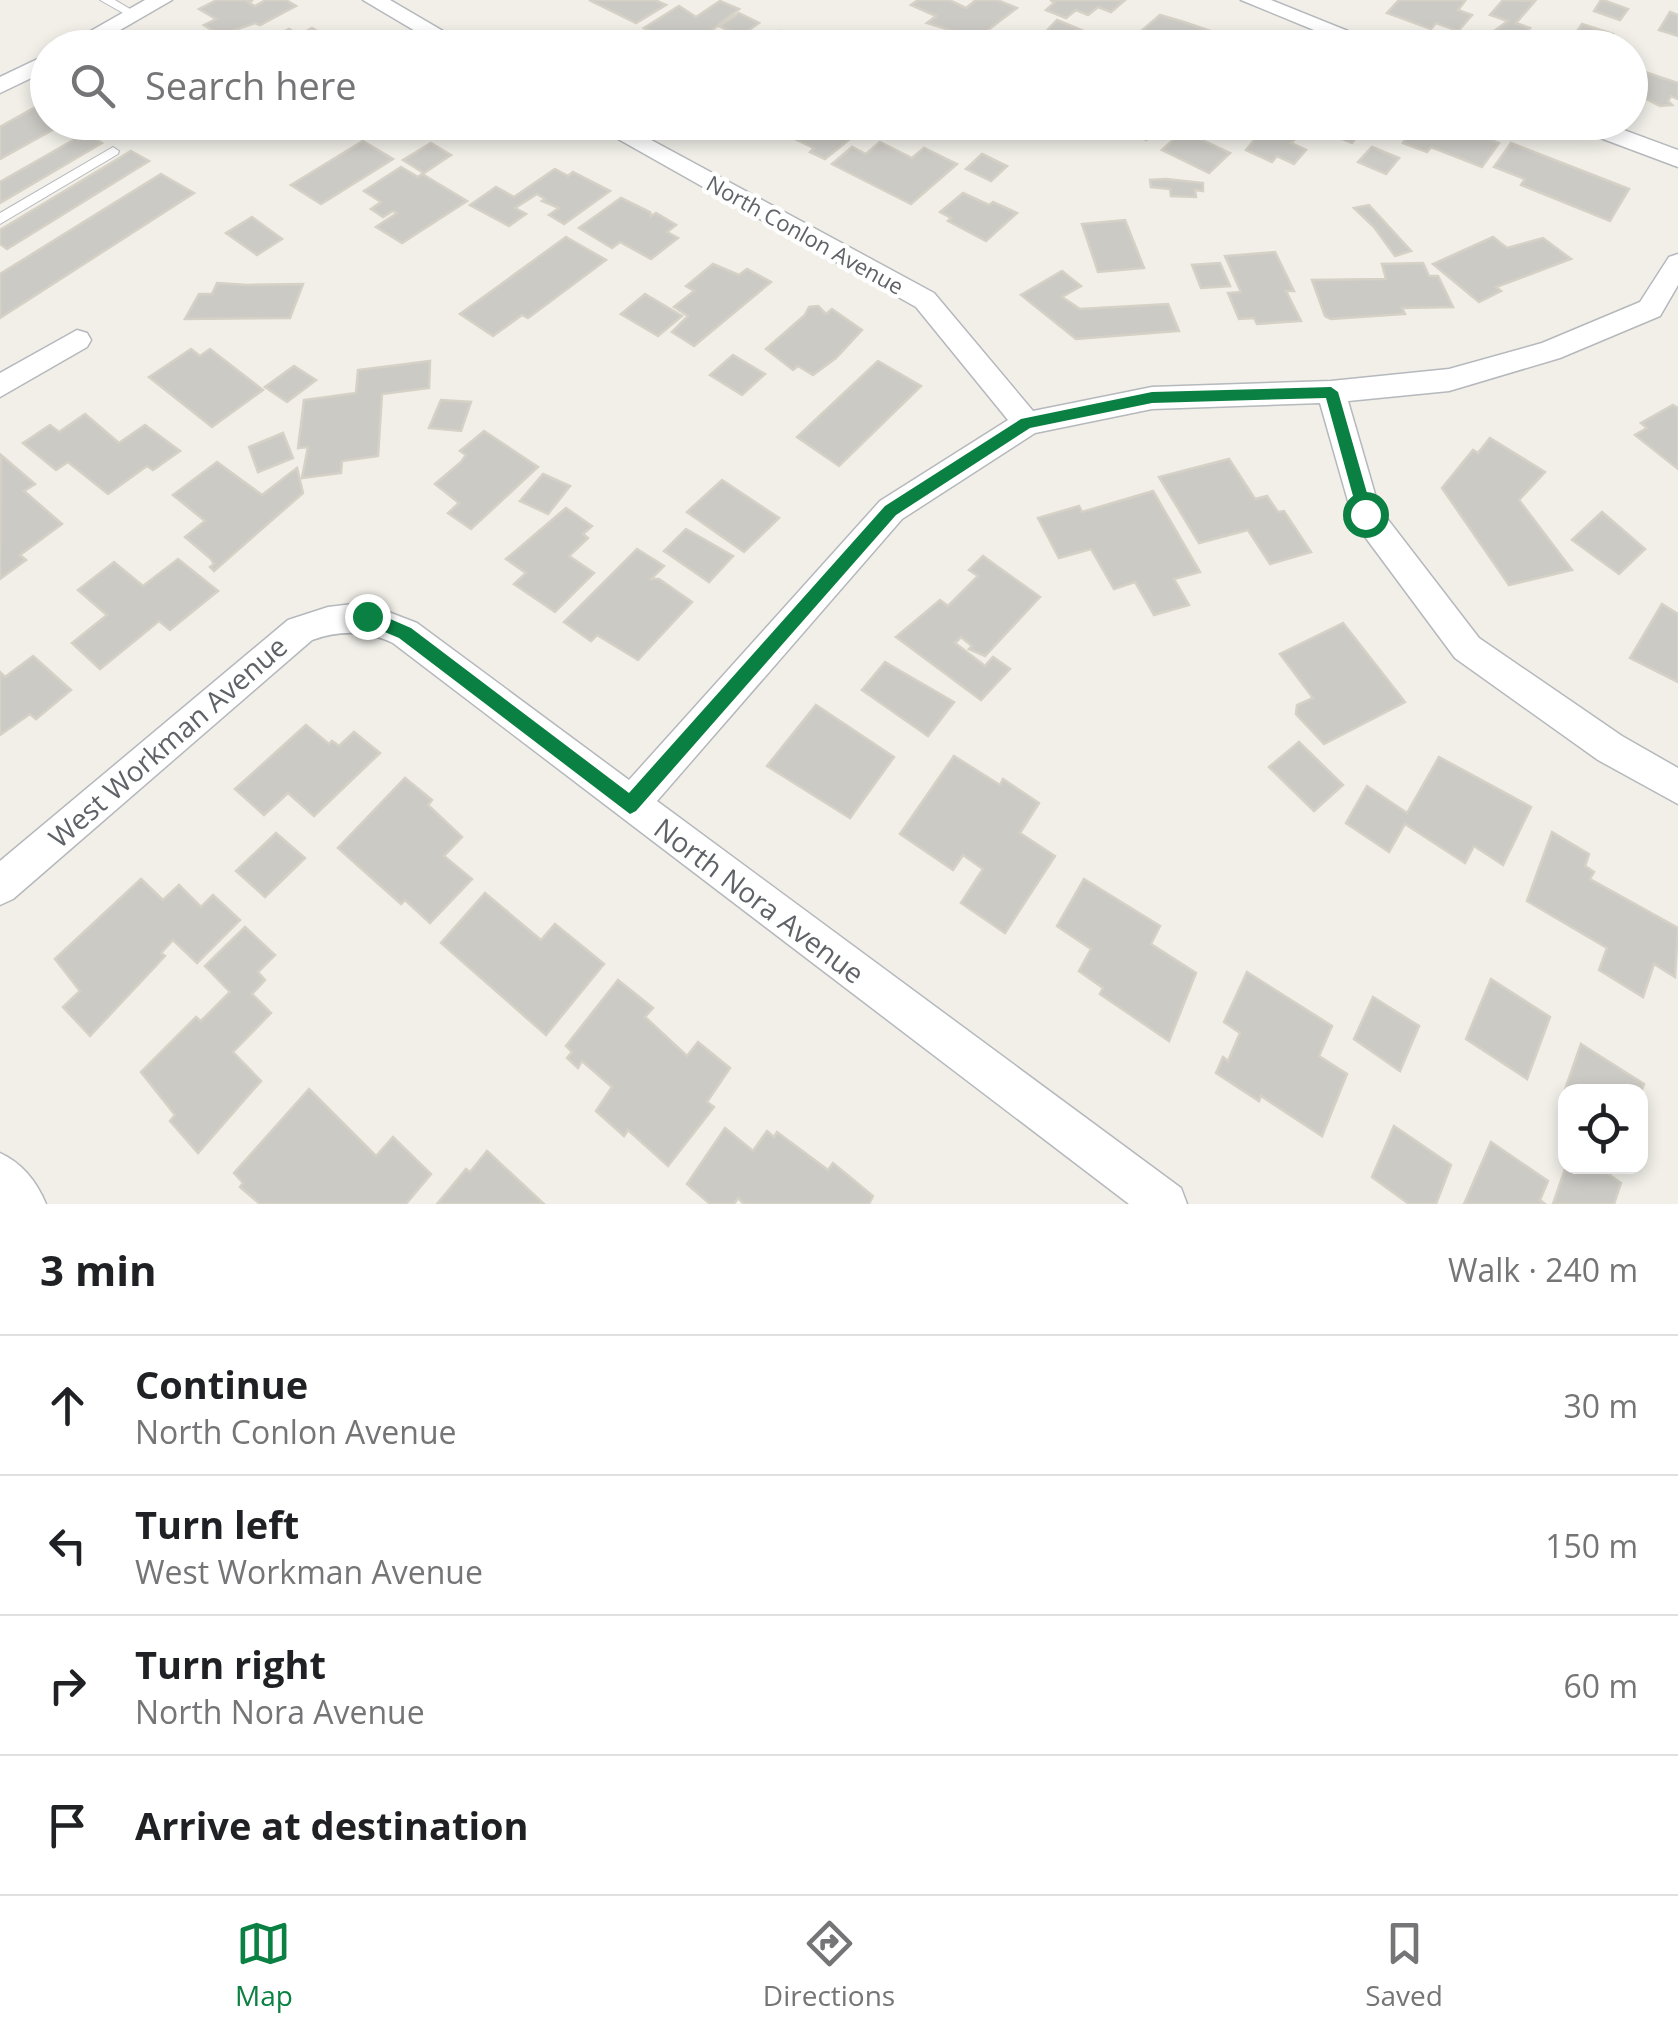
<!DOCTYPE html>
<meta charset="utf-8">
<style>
:root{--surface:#fff;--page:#f2f2f2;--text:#202124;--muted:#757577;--line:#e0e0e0;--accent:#0b8043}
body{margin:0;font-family:"Open Sans",sans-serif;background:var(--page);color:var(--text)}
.controls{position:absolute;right:30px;bottom:30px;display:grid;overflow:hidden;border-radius:20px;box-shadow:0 5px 15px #0003}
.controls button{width:90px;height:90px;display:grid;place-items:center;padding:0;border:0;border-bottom:2px solid var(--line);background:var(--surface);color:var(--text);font:50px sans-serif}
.stop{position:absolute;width:30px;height:30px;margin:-22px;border:8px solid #0b8043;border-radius:50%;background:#fff}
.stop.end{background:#0b8043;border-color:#fff;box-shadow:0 2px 10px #0008}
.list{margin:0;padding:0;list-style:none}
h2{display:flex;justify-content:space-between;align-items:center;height:130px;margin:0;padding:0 40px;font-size:42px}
h2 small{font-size:32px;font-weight:400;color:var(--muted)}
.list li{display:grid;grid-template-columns:65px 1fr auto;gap:30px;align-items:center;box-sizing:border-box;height:140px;padding:0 40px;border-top:2px solid var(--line)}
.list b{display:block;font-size:38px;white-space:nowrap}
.list p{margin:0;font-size:32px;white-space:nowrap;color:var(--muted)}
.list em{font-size:32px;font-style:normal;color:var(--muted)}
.icon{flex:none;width:55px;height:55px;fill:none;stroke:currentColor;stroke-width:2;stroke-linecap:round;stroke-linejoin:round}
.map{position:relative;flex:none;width:1678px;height:1204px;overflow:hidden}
.search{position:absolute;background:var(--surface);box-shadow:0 5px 15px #0003;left:30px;right:30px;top:30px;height:110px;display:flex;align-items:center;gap:25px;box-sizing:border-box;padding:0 35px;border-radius:55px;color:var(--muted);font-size:38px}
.sheet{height:690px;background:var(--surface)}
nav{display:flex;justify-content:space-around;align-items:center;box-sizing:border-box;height:140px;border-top:2px solid var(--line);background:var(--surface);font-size:28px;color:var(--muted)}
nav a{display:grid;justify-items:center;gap:5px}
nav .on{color:var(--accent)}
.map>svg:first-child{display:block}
.building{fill:#cccac5;stroke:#d6d1c6;stroke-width:2.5}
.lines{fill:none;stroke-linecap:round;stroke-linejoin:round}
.lane-casing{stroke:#b5b8bc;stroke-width:2}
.street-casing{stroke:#b5b8bc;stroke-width:3}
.lane{fill:#fff;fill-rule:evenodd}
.street{fill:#fff;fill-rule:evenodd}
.route{fill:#0b8043}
.labels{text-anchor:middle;stroke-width:9;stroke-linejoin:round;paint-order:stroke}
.far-street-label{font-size:22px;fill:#5f6368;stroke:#fff}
.street-label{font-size:28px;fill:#5f6368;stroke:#fff}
</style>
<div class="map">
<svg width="1678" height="1204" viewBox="0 0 1678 1204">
<rect width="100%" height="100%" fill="#f1efe8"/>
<g class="building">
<path d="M217 0H253L248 2 255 6 266 0H286L296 6 260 25 255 23 220 35 204 25 216 19 199 9Z"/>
<path d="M589 0H655L666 5 636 23Z"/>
<path d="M918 0H949L966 8 976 0H997L1017 8 968 45 946 36 953 31 927 23 936 16 911 5Z"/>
<path d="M1050 0H1125L1111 12 1098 7 1088 15 1076 10 1066 18 1046 10 1055 2Z"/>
<path d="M1399 0H1462L1465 1 1458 10 1472 15 1458 31 1436 23 1431 29 1387 13Z"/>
<path d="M1503 0 1535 1 1516 23 1530 28 1522 38 1541 48 1483 45V39L1508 21 1490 15Z"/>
<path d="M1601 0H1603L1628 9 1620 20 1594 11Z"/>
<path d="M720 1 739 9 689 48 644 28 679 6 696 17Z"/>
<path d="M1670 12 1678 15V36L1659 30Z"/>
<path d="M739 13 759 23 740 36 719 26Z"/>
<path d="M1160 15 1181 21 1225 36 1211 48H1143L1131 40Z"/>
<path d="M1057 20 1089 33 1070 48H1050L1036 42Z"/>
<path d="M1582 24 1613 34 1604 48H1566Z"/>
<path d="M312 28 330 38 317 45 320 48 260 45 289 29 299 35Z"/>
<path d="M780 31 803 39 792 48H757Z"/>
<path d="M1636 69 1678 83V99L1671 96 1668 101 1672 105 1660 106 1642 97 1639 103 1630 100V73Z"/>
<path d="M48 100V122H67L0 159V127Z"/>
<path d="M373 122H434L409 138Z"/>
<path d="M844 122 842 128 855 135 825 159 810 152 814 148 776 130 786 122Z"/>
<path d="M1143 122H1165V123L1146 140 1131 133Z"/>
<path d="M1301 122H1385L1372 137 1360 132 1352 143Z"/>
<path d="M1415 122 1446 127 1448 123 1499 143 1482 167 1431 147 1427 152 1403 143Z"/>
<path d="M1268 123 1299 135 1291 143 1306 150 1294 164 1277 156 1272 162 1246 150Z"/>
<path d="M1183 131 1230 153 1209 173 1162 150Z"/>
<path d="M86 133 102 143 0 203V182Z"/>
<path d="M363 141 393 159 321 204 291 185Z"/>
<path d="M880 142 912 158 924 148 957 164 911 204 832 164 852 147 866 154Z"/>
<path d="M431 143 451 155 424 173 403 160Z"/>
<path d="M1511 143 1629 189 1610 221 1521 185 1525 179 1494 167Z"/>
<path d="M1372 147 1399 158 1386 174 1358 162Z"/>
<path d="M131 151 149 161 7 249 0 244V230Z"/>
<path d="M982 154 1007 166 991 181 966 169Z"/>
<path d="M401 167 418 177 422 174 467 201 402 243 376 227 397 213 393 211 383 217 371 209 381 202 364 191Z"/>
<path d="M555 169 568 176 573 172 610 191 564 224 549 215 559 208 542 201 545 199 537 194 515 208 526 214 509 226 470 205 496 187 514 197Z"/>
<path d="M161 174 194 193 0 318V274Z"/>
<path d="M1166 179 1203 183V191L1195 190 1196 197 1171 196 1170 189 1151 187 1150 180Z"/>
<path d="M963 193 989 205 993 202 1017 213 986 241 948 221 951 218 940 212Z"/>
<path d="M621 198 650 212 651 216 656 213 676 225 667 232 678 238 651 259 620 242 612 248 579 228Z"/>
<path d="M1369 205 1411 251 1395 256 1374 227 1354 208Z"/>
<path d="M252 217 282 239 257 255 226 233Z"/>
<path d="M1125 220 1144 268 1098 272 1082 224Z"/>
<path d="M566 237 606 260 528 318 522 315 493 336 460 314Z"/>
<path d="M1493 237 1507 248 1543 238 1571 259 1496 287 1501 291 1479 302 1433 264Z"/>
<path d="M1275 252 1294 291H1286L1301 321 1257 324 1254 318 1239 319 1228 293 1241 292 1225 256Z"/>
<path d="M1220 263 1230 286 1201 288 1192 265Z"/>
<path d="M1423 263 1429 276H1438L1453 307 1402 308 1405 314 1331 319 1325 316 1312 280 1386 279 1382 264Z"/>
<path d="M713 264 739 275 747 269 771 282 694 346 672 332 688 316 674 307 694 291 686 286Z"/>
<path d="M1062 271 1081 286 1062 297 1080 309 1168 304 1179 331 1076 339 1021 295Z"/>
<path d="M217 283 247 285 303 284 290 318 185 319 199 294H212Z"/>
<path d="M645 294 682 316 658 336 621 314Z"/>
<path d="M818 306 826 314 832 309 862 330 836 358 813 375 798 366 793 370 766 349 805 315 809 307Z"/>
<path d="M191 349 200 356 210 349 263 390 212 427 149 377Z"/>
<path d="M733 355 765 374 742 395 710 375Z"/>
<path d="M430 361 429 388 382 394 378 456 342 461 341 473 302 478 308 447 298 448 304 400 356 393 358 370Z"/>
<path d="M878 361 921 386 839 466 797 437Z"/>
<path d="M294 366 316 380 287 402 265 387Z"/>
<path d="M441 400 471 402 461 431 429 428Z"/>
<path d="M1673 405 1678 408V469L1635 435 1647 428 1641 423Z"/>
<path d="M85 414 119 443 145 425 180 451 153 470 147 466 108 494 68 462 56 470 23 443 50 425 59 432Z"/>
<path d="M484 431 538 467 471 529 448 513 459 503 435 484 461 462 466 455 460 451Z"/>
<path d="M283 433 293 458 258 472 249 447Z"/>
<path d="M1490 438 1545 472 1519 500 1572 570 1509 585 1442 488 1473 450 1478 453Z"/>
<path d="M1 455 35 484 24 491 62 524 20 555 26 560 0 579Z"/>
<path d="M1229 459 1255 499 1267 496 1278 512 1284 511 1311 552 1270 564 1248 530 1199 543 1159 477Z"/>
<path d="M217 462 262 495 297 468 303 493 214 571 210 567 214 564 211 559 185 537 205 521 173 495Z"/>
<path d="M543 474 570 486 548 514 520 501Z"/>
<path d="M722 480 779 518 744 552 687 512Z"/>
<path d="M1153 491 1200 572 1174 579 1189 605 1154 615 1135 582 1114 589 1091 549 1059 558 1038 518 1079 506 1082 512Z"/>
<path d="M566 508 592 526 583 534 588 538 569 556 594 573 555 612 514 584 526 573 506 559Z"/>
<path d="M1602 512 1645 549 1619 574 1572 540Z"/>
<path d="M686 529 733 556 709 582 664 551Z"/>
<path d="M637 549 664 566 651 579H659L692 602 638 660 597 635 591 641 564 622Z"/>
<path d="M983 556 1040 597 985 656 969 649 972 646 961 637 955 643 985 666 993 657 1010 669 981 700 896 637 940 600 948 606 978 576 969 570Z"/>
<path d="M178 559 218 591 170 630 159 621 100 669 72 643 107 615 78 590 114 562 143 586Z"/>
<path d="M1662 604 1678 614V682L1630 658Z"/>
<path d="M1343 623 1405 702 1324 744 1296 714 1297 705 1313 698 1280 654Z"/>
<path d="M33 656 71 690 36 719 30 714 0 735V672L5 677Z"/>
<path d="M885 662 954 702 928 736 862 690Z"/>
<path d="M816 705 894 757 850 818 767 766Z"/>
<path d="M306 725 329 744 332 741 339 746 354 732 380 753 314 816 288 793 264 815 235 789Z"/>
<path d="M1299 742 1343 785 1314 811 1269 767Z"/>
<path d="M954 756 1000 785 1003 779 1039 803 1020 833 1055 856 1005 933 961 903 983 869 963 855 953 870 900 834Z"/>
<path d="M1439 757 1531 807 1503 865 1474 846 1465 863 1405 824 1389 852 1346 823 1367 786 1407 813Z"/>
<path d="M405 778 432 800 428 805 462 837 444 856 472 879 430 923 405 900 401 904 338 848Z"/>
<path d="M1552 832 1589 854 1585 866 1594 872 1590 879 1678 928 1675 977 1654 964 1643 997 1599 970 1607 948 1527 901Z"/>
<path d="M276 833 305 858 265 897 236 871Z"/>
<path d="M141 879 163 900 179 885 201 907 213 895 240 920 197 963 173 940 161 953 165 956 90 1036 63 1007 80 991 55 959Z"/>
<path d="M1084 879 1160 926 1151 944 1196 973 1169 1041 1100 994 1103 988 1079 971 1091 949 1057 926Z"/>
<path d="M485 893 541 940 555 924 604 964 546 1035 441 943Z"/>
<path d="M245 927 275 955 258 972 265 980 252 994 271 1013 233 1052 261 1081 198 1153 170 1121 175 1115 141 1072 196 1017 201 1021 230 992 205 966Z"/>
<path d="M1247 972 1332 1026 1319 1056 1347 1074 1322 1136 1261 1096 1259 1101 1216 1073 1223 1057 1228 1061 1240 1033 1224 1022Z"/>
<path d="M1491 979 1550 1017 1527 1079 1466 1039Z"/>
<path d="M618 980 653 1008 645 1017 687 1056 698 1042 730 1068 707 1102 714 1107 668 1166 628 1130 624 1136 596 1111 612 1087 582 1061 578 1068 567 1058 572 1052 566 1046Z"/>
<path d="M1373 997 1419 1026 1400 1071 1354 1039Z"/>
<path d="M1581 1044 1644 1084 1640 1095V1092H1566V1104L1561 1101Z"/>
<path d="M309 1089 376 1156 393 1137 431 1174 406 1204H260L240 1187 243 1183 234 1173Z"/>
<path d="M1394 1126 1451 1165 1436 1204H1409L1372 1177Z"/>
<path d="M725 1128 753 1151 767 1131 774 1137 777 1132 828 1170 833 1163 873 1196 869 1204H744L738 1198 734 1204H710L687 1184Z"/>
<path d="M1491 1142 1548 1181 1540 1200 1545 1204H1464Z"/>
<path d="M487 1151 544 1204H437L466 1169 470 1172Z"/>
<path d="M1566 1166H1597L1621 1183 1614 1204H1553Z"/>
</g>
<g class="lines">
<defs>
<g id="lane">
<path d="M100 0H115L140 15 130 17Z"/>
<path d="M113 147 119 151 118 154 0 224V213Z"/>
</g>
<g id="street">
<path d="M145 0H172L89 48H61Z"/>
<path d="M363 0H390L472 48H444Z"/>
<path d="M1241 0H1271L1390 48H1358Z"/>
<path d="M48 54V70L0 93V77Z"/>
<path d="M588 122H618L934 293 1033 411 1152 387 1331 381 1449 369 1542 343 1640 302 1669 257 1678 254V285L1660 316 1560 358 1449 391 1348 401 1379 508 1479 638 1622 736 1678 768V804L1598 760 1455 658 1354 522 1320 403 1152 409 1035 433 902 519 657 801 1181 1188 1187 1204H1129L393 643C366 630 340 630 312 640L13 899 0 905V861L288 620 328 607 353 604 378 608 417 623 629 780 880 501 1008 420 916 307Z"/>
<path d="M1568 122H1602L1678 150V167L1571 127Z"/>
<path d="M77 330 87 333 91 340 87 347 0 397V373Z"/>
<path d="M0 1153C22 1163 37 1182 46 1204H0Z"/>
</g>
</defs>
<use href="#lane" class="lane-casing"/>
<use href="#street" class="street-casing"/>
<use href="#lane" class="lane"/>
<use href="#street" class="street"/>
</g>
<path class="route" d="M1331 387 1338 392 1373 514 1371 518H1360L1358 514 1326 398 1152 403 1030 428 896 515 636 811 630 814 399 638 361 622 359 616 367 609 411 628 629 793 885 506 1021 419 1152 392Z"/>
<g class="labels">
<g class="far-street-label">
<text transform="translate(805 235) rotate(29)" y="8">North Conlon Avenue</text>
</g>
<g class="street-label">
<text transform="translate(168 742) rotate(-41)" y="10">West Workman Avenue</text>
<text transform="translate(759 901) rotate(37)" y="10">North Nora Avenue</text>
</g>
</g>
</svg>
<div class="controls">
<button><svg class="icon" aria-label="locate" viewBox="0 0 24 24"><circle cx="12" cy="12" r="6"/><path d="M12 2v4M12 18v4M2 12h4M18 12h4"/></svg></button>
</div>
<div class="stop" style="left:1365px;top:514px"></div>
<div class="stop end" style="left:367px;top:616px"></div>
<div class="search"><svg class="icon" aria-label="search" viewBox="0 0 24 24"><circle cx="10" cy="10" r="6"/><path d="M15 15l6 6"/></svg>Search here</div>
</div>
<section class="sheet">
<h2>3 min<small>Walk · 240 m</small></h2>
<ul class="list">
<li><svg class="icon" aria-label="ahead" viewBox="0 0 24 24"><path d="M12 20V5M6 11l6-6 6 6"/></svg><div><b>Continue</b><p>North Conlon Avenue</p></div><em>30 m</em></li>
<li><svg class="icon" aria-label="left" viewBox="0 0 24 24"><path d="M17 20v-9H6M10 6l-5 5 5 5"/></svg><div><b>Turn left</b><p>West Workman Avenue</p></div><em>150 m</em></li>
<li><svg class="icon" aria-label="right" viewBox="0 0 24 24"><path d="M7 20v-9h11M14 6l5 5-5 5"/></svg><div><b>Turn right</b><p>North Nora Avenue</p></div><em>60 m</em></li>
<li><svg class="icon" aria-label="arrive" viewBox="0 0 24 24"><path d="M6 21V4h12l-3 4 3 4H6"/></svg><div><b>Arrive at destination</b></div></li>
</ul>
</section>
<nav>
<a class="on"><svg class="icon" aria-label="map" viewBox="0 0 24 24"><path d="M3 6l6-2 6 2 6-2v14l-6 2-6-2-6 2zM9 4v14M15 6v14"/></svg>Map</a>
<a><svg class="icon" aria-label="directions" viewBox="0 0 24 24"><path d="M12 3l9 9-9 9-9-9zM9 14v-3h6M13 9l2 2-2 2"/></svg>Directions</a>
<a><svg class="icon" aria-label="saved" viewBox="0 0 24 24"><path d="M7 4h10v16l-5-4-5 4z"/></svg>Saved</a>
</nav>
